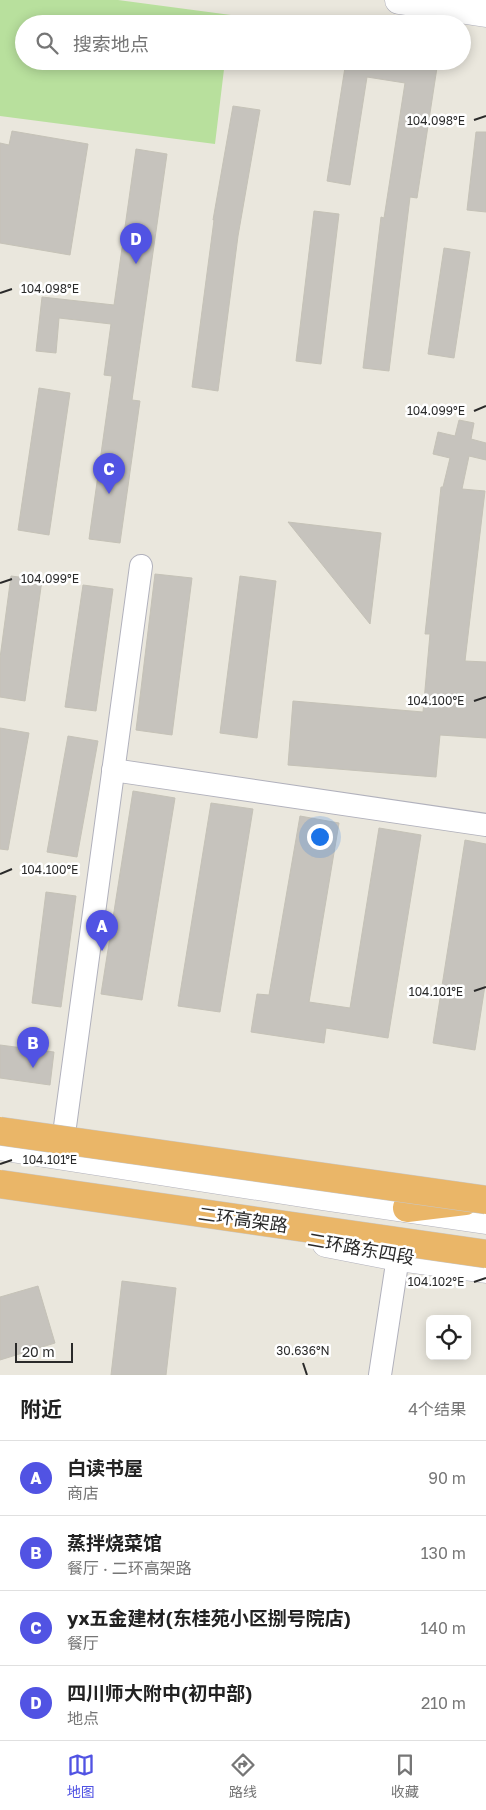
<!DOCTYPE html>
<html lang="zh">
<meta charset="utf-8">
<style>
:root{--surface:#fff;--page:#f6f6f6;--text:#222;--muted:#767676;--line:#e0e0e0;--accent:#5153e3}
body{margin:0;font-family:"Golos Text","Noto Sans SC",sans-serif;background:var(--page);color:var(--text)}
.controls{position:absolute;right:15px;bottom:15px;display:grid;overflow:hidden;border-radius:8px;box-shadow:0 2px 12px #0003}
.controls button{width:45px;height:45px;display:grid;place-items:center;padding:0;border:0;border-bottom:1px solid var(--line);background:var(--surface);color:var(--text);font:25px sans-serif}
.scale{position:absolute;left:15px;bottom:12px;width:58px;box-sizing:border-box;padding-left:5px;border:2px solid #2a2a2a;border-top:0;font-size:14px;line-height:18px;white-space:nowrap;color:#2a2a2a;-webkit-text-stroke:4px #fff;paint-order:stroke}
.you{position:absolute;left:319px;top:836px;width:18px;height:18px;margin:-12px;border:4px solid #fff;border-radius:50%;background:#1a73e8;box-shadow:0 0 0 8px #1a73e833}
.badge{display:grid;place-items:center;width:32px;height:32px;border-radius:50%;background:var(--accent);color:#fff;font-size:16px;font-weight:700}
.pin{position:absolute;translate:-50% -41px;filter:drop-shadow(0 1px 2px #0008)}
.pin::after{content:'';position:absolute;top:26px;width:18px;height:15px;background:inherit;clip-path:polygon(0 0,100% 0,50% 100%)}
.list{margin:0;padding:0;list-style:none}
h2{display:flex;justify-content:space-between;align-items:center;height:65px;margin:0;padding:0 20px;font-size:21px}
h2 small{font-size:16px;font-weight:400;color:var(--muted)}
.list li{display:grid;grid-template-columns:32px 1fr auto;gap:15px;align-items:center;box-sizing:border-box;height:75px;padding:0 20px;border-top:1px solid var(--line)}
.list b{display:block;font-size:19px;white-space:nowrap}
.list p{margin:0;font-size:16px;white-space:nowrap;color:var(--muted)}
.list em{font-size:16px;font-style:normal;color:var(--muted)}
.icon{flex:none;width:28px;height:28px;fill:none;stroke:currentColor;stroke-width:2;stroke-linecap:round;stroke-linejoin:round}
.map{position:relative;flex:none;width:486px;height:1375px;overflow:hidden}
.search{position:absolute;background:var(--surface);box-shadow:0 2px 12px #0003;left:15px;right:15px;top:15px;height:55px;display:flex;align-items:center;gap:12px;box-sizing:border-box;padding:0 18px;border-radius:28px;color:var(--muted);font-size:19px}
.sheet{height:365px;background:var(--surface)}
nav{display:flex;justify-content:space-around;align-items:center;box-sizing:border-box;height:70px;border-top:1px solid var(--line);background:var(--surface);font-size:14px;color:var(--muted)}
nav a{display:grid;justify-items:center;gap:2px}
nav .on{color:var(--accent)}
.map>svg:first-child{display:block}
.pitch{fill:#b8e09d}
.building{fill:#c6c3bd;stroke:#c5c2b7}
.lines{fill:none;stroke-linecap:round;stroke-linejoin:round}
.street-casing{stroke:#b1b1bc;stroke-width:24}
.secondary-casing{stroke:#b1b1bc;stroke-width:29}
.highway-casing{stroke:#c8c8c8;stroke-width:29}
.street{stroke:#fff;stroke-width:22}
.secondary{stroke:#fff;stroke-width:28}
.highway{stroke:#eab668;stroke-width:28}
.highway-bridge-casing{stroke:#c8c8c8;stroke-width:29;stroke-linecap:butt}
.highway-bridge{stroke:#eab668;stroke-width:28}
.ticks{fill:none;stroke:#2a2a2a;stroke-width:2}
.labels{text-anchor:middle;stroke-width:5;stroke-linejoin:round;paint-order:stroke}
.street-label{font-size:18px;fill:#2a2a2a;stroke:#fff}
.ticks-label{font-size:12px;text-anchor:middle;fill:#2a2a2a;stroke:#fff;stroke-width:5;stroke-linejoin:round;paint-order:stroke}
</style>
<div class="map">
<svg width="486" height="1375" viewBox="0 0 486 1375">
<rect width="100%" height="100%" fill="#eae7dd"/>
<path class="pitch" d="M0 0H118L231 15 230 24H24V61H225L215 144 0 116Z"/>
<g class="building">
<path d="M346 61H438L417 198 410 197 389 371 363 368 381 217 384 218 405 83 367 77 350 185 327 181Z"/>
<path d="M233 106 260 110 238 236 218 391 192 387 214 220H213Z"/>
<path d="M12 131 88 144 70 255 0 243V143L9 145Z"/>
<path d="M476 132H486V212L467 210Z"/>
<path d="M136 149 167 154 132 400 140 401 120 543 89 539 112 376 104 375 111 324 59 318 56 353 36 351 42 297 114 305Z"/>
<path d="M314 211 339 214 321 364 296 361Z"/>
<path d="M444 248 470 252 454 358 428 354Z"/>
<path d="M39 388 70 393 49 535 18 530Z"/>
<path d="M459 420 474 423 471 439 486 443V460L469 456 462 489 485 491 465 661 486 662V738L440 735 436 777 288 765 293 701 423 712 430 634H425L441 487H443L450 458 433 454 438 432 455 436Z"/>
<path d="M288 522 381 533 370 624Z"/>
<path d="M155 574 192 578 172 735 136 730Z"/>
<path d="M11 576 42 580 25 701 0 697V658Z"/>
<path d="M240 576 276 581 257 738 220 733Z"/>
<path d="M83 585 113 589 96 711 65 707Z"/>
<path d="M0 728 29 733 8 850 0 849Z"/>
<path d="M68 736 98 741 77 857 47 852Z"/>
<path d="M133 791 175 798 142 1000 101 994Z"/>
<path d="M211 803 253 809 220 1012 178 1006Z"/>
<path d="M300 816 339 823 309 1002 350 1008 379 828 421 835 388 1038 326 1028 324 1043 251 1032 257 994 269 995Z"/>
<path d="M465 840 486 844V979L475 1050 433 1043Z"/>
<path d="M46 892 76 896 61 1007 32 1003Z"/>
<path d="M0 1045 54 1052 50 1085 0 1078Z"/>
<path d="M122 1281 176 1288 166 1375H111Z"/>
<path d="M38 1286 55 1343 0 1360V1297Z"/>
</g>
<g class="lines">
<defs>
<g id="street">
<path d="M113 770 486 825"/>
<path d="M61 1156 141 566"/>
<path d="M380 1375 398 1257"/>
</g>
<g id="secondary">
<path d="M399 0 486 13"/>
<path d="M0 1146 322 1196 486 1220"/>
<path d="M326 1243 398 1257 486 1269"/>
</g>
<path id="highway" d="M407 1208 465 1201"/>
</defs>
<use href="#street" class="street-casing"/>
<use href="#secondary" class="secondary-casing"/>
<use href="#highway" class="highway-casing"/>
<use href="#street" class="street"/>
<use href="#secondary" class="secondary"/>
<use href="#highway" class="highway"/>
<defs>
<g id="highway-bridge">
<path d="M0 1131 486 1200"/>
<path d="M0 1184 486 1254"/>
</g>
</defs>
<use href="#highway-bridge" class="highway-bridge-casing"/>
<use href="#highway-bridge" class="highway-bridge"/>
</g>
<path class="ticks" d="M474 120 486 116M0 293 12 289M474 411 486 406M0 583 12 579M474 701 486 697M0 874 12 869M474 991 486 987M0 1164 12 1160M474 1282 486 1278M303 1363 307 1375"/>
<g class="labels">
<g class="street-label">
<text transform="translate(243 1220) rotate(8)" y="6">二环高架路</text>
<text transform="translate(361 1249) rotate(10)" y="6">二环路东四段</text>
</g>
</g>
<g class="ticks-label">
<text x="436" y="125">104.098°E</text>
<text x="50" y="293">104.098°E</text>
<text x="436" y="415">104.099°E</text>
<text x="50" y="583">104.099°E</text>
<text x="436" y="705">104.100°E</text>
<text x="50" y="874">104.100°E</text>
<text x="436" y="996">104.101°E</text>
<text x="50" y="1164">104.101°E</text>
<text x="436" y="1286">104.102°E</text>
<text x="303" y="1355">30.636°N</text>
</g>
</svg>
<div class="controls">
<button><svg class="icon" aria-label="locate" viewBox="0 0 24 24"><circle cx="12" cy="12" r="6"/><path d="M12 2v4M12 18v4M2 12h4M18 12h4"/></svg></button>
</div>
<div class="scale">20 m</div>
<div class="you"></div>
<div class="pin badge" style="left:102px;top:951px">A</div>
<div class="pin badge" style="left:33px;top:1068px">B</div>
<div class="pin badge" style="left:109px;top:494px">C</div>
<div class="pin badge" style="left:136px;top:264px">D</div>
<div class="search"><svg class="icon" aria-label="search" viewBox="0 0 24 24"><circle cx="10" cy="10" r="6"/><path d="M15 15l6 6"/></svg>搜索地点</div>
</div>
<section class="sheet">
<h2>附近<small>4个结果</small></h2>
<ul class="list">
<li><span class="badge">A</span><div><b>白读书屋</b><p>商店</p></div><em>90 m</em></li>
<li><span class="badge">B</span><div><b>蒸拌烧菜馆</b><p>餐厅 · 二环高架路</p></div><em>130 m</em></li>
<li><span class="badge">C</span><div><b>yx五金建材(东桂苑小区捌号院店)</b><p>餐厅</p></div><em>140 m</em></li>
<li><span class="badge">D</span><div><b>四川师大附中(初中部)</b><p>地点</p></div><em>210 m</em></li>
</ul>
</section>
<nav>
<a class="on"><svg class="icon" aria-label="map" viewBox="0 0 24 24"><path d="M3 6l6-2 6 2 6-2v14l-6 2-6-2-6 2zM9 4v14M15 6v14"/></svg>地图</a>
<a><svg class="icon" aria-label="directions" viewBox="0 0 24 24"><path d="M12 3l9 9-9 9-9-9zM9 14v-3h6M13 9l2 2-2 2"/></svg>路线</a>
<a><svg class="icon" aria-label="saved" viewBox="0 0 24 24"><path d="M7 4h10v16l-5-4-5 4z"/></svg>收藏</a>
</nav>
